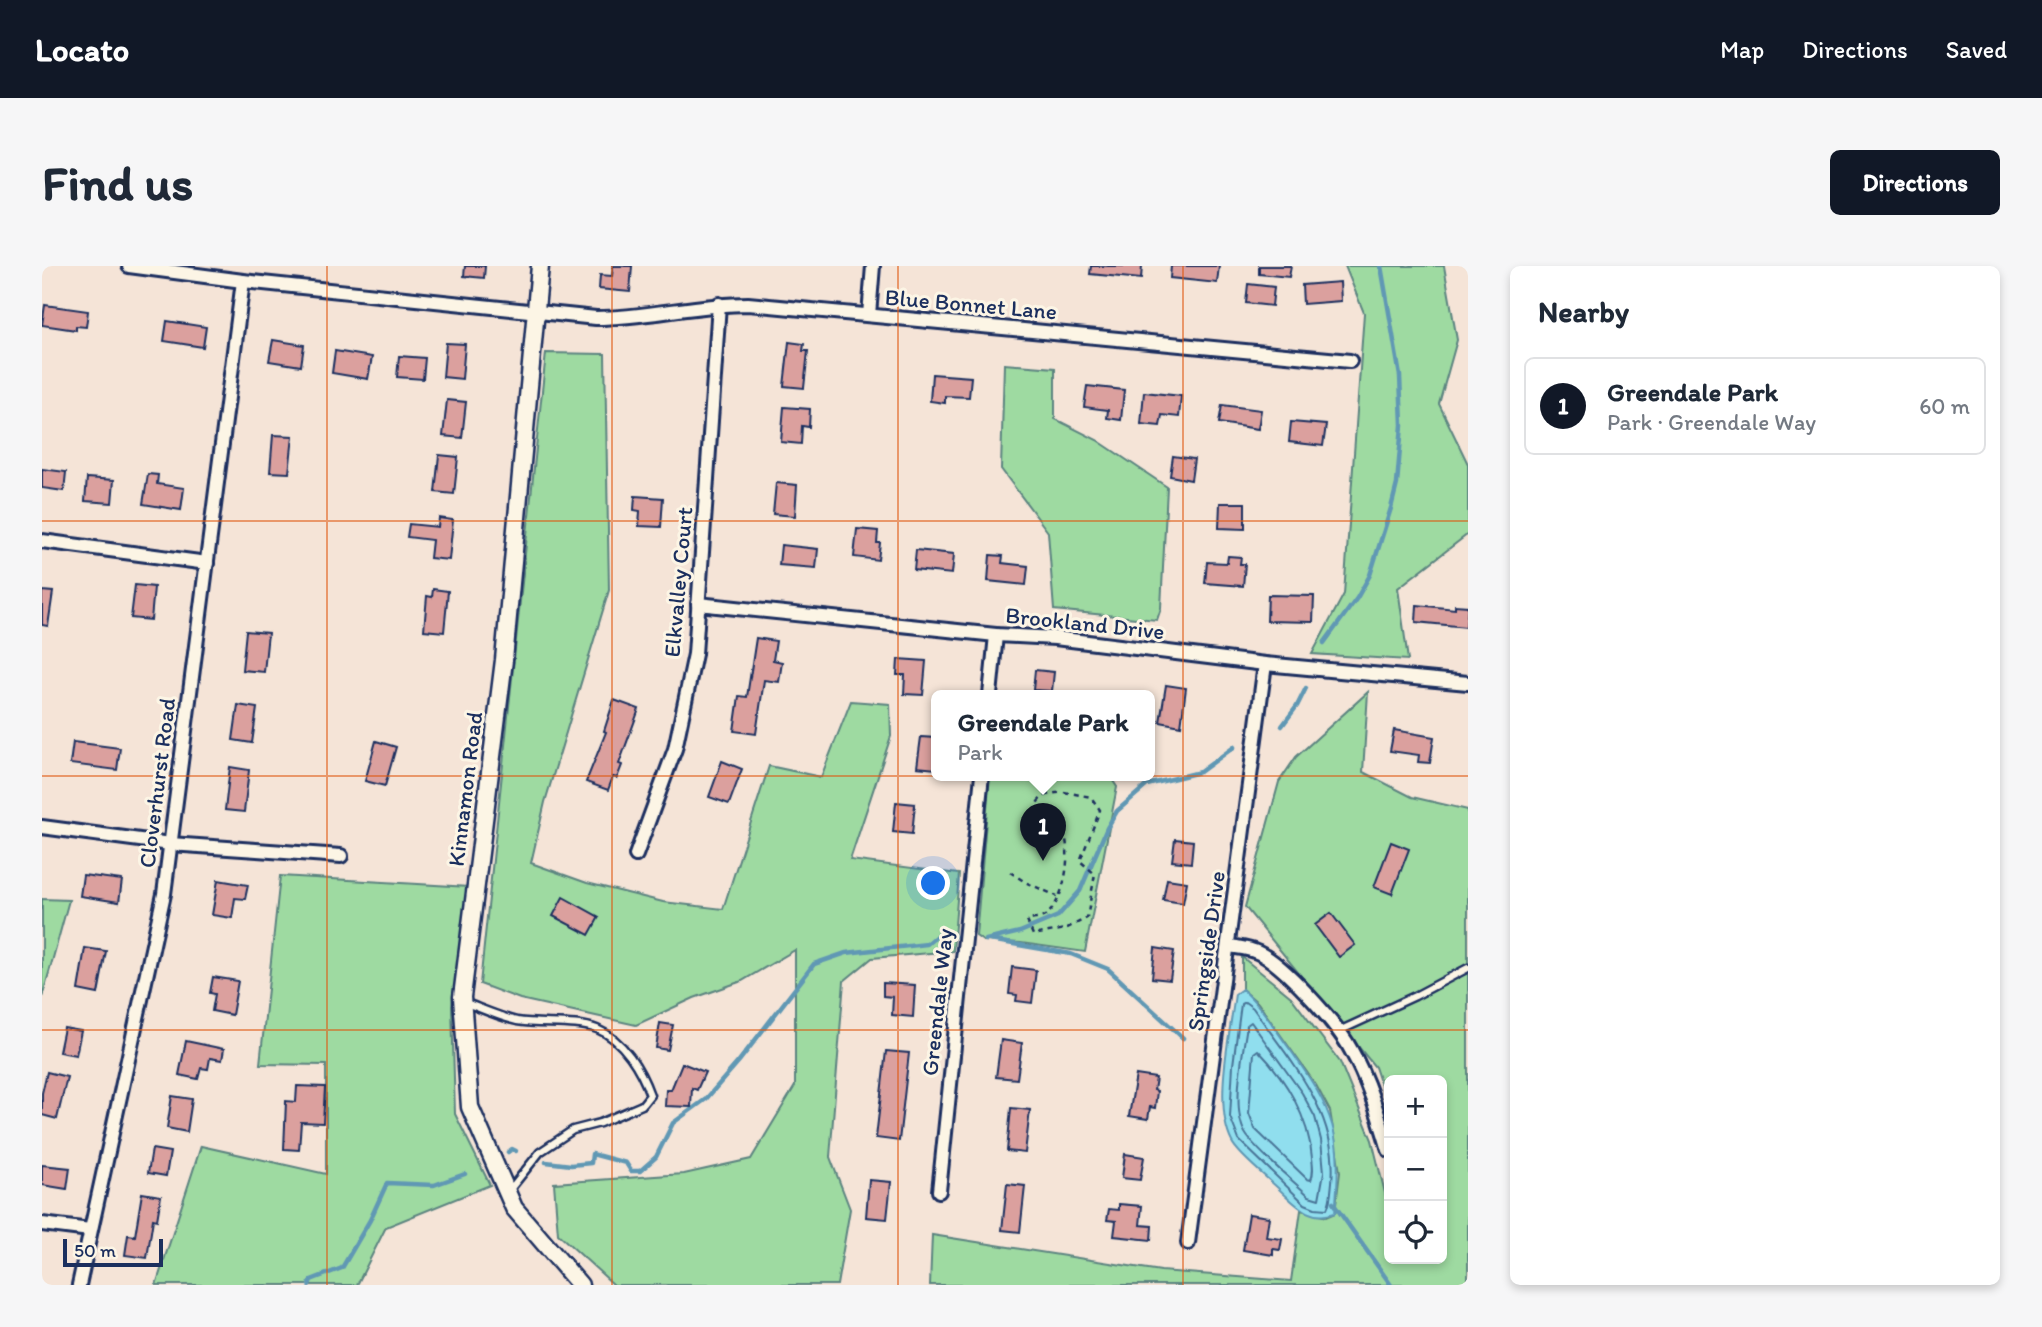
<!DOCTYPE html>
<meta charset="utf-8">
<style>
:root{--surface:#fff;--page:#f6f6f7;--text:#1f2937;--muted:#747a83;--line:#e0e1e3;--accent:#111827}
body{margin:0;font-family:Itim,sans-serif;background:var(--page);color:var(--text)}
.controls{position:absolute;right:21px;bottom:21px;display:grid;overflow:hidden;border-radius:10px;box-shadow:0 4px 10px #0003}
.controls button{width:63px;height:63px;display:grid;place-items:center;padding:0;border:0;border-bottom:2px solid var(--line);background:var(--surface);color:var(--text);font:35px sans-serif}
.scale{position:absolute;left:21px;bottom:18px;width:100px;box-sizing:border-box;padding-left:7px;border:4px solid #1b2f5e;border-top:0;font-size:19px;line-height:24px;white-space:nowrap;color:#1b2f5e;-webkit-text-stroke:5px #fcf5e5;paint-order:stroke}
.you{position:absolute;left:892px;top:618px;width:24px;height:24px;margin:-18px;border:5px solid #fff;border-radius:50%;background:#1a73e8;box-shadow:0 0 0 10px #1a73e833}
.badge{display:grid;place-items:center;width:46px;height:46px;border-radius:50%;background:var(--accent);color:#fff;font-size:23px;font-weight:700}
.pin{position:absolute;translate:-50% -58px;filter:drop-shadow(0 2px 4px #0008)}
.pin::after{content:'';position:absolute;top:37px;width:24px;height:21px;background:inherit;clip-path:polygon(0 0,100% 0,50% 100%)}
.popup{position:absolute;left:889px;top:424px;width:224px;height:91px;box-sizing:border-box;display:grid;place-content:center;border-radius:10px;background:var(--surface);filter:drop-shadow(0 2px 5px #0005);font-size:23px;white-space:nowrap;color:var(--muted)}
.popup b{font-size:26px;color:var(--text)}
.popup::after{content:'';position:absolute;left:50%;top:100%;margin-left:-14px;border:14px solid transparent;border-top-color:var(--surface)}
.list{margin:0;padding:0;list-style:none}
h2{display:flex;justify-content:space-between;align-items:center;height:91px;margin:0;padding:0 28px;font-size:30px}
h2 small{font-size:23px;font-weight:400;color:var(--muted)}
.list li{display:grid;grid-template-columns:46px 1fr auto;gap:21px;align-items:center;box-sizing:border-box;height:98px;margin:0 14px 14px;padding:0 14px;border:2px solid var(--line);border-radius:10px}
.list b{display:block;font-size:26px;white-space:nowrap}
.list p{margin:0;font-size:23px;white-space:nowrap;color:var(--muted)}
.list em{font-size:23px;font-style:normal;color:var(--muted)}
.icon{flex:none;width:38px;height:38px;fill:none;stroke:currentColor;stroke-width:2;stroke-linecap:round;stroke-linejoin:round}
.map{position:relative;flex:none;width:1426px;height:1019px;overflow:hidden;border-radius:10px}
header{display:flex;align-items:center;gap:42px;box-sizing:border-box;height:98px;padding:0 35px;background:var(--accent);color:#fff}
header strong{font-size:33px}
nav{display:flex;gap:38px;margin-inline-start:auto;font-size:24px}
.intro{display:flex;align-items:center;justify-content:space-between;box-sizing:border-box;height:168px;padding:0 42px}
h1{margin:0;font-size:49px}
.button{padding:18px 32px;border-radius:10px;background:var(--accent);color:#fff;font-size:24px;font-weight:700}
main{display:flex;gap:42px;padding:0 42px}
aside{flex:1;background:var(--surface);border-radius:10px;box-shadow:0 4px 10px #0003}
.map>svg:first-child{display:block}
.green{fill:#9edaa1;stroke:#5c8480;stroke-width:2}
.water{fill:#90deee;stroke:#6198b4;stroke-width:2}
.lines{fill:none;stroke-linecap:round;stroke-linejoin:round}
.shore{stroke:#4a7598;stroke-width:2}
.stream{stroke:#6198b4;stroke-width:4.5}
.building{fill:#dba09e;stroke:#1b2f5e;stroke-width:2}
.service-casing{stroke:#1b2f5e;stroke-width:11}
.minor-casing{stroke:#1b2f5e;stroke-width:18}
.secondary-casing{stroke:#1b2f5e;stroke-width:21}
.path{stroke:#1b2f5e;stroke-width:2.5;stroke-dasharray:5 5;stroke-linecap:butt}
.service{stroke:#fcf5e5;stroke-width:6}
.minor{stroke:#fcf5e5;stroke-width:12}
.secondary{stroke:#fcf5e5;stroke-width:16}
.grid{fill:none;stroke:#de5710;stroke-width:2;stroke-opacity:0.55}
.labels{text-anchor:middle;stroke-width:6;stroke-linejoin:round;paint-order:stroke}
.street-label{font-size:23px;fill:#1b2f5e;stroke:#fcf5e5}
</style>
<header>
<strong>Locato</strong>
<nav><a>Map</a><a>Directions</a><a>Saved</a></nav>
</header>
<div class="intro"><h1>Find us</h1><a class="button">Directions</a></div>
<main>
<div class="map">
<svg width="1426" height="1019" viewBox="0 0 1426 1019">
<rect width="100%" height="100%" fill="#f5e4d7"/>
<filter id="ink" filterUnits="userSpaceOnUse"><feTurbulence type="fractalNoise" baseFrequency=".0143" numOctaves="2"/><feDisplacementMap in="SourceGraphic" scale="14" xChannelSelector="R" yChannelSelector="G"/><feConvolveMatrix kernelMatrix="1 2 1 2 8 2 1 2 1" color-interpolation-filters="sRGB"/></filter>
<g filter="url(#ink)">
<g class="green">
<path d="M1303 0H1402L1415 74 1397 138 1426 198V268L1356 322 1366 394 1270 388 1302 328 1322 47Z"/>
<path d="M504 87 563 88 567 324 503 536 489 597 545 617 621 636 681 643 727 500 779 511 809 435 848 438 849 470 808 594 917 608 911 685 830 692 802 715 788 891 808 943 795 1019H572L516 968 512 917 642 908 709 893 753 820V684L700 715 652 732 594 759 478 733 438 718Z"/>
<path d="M962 98 1013 102V153L1055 174 1125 221 1119 342 1115 354 1012 344 1006 266 959 203Z"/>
<path d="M1326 426 1321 506 1370 531 1426 544V1019H888L890 969 1119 1005 1249 1015 1259 944 1284 951 1293 947 1298 906 1288 845 1274 819 1216 737 1200 723V691L1249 731 1298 796 1330 874 1344 931H1347V993H1400V814H1347V843L1333 801 1203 641 1237 516 1254 491Z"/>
<path d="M948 509H1067L1075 521 1043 686 979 677 941 675 934 670Z"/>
<path d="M238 610 427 621 410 740 413 848 448 919 344 961 315 1019H114L159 880 284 908V799L218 798Z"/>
<path d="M0 633 27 634 0 732Z"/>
</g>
<path class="water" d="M1200 723C1219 740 1232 761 1247 782 1293 847 1301 868 1293 947 1269 956 1255 940 1239 925 1227 913 1196 889 1190 876 1171 840 1188 768 1193 728Z"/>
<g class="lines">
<g class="shore">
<path d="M1203 736 1211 742C1248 795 1297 847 1290 916 1289 925 1289 935 1285 943L1273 942 1263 938 1197 874 1188 851 1191 799 1199 738Z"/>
<path d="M1209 756 1260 827 1273 851 1279 874 1282 906 1277 933 1267 930C1249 913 1219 889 1205 870 1188 847 1201 787 1205 759Z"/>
<path d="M1216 784C1244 813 1267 852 1270 892 1271 900 1272 907 1269 914L1265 913 1213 863 1207 847 1212 787Z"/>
</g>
<g class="stream">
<path d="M1282 377 1315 332 1328 309 1349 242 1355 218 1360 159 1358 110 1339 0"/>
<path d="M1240 460 1255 440 1264 422"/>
<path d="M944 674 978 666 1016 650 1038 625 1065 562 1075 545 1105 519 1158 506 1192 481"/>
<path d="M948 674 1029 688 1066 703 1141 772"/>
<path d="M466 886 470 883 474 885"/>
<path d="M504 896 529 899 549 897 550 888 584 897 589 905H598L614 891 631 857 664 833 697 795 772 698 804 687 885 678 897 668 912 670"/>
<path d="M1291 937 1349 1019"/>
<path d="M267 1019 269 1014 300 1002 328 954 345 917 392 919 423 908"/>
</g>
</g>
<g class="building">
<path d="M423 0H443L442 12 422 10Z"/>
<path d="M571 0H590L588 26 557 23 558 9 570 10Z"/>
<path d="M1049 0H1100L1099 13 1048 8Z"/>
<path d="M1129 0H1177L1175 17 1128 12Z"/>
<path d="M1217 0H1249L1247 11 1217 8Z"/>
<path d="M1298 16 1299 35 1261 38 1260 19Z"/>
<path d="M1206 18 1232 21 1230 40 1204 37Z"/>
<path d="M3 39 46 45 44 61 34 60V64L0 59Z"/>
<path d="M125 55 164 61 161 81 122 75Z"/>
<path d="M231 74 262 79 259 100 227 95Z"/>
<path d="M747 76 762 78 761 85H766L762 122 742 120Z"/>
<path d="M404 77 423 78 420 113 401 111Z"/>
<path d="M293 85 330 91 326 113 290 107Z"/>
<path d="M357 90 383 92 381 113 355 111Z"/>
<path d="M890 108 929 111 927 131 903 130V137L888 135Z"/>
<path d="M1045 120 1082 124 1079 154 1065 152 1066 144 1042 141Z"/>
<path d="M1102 126 1139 130 1137 151 1120 149 1118 160 1099 158Z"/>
<path d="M405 134 424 136 420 172 401 170Z"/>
<path d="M1180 139 1219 144 1216 163 1177 157Z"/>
<path d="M742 141 768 143 767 161 760 160 759 178 739 176Z"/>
<path d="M1249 156 1284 159 1281 180 1247 176Z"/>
<path d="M231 169 251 170 247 207 228 206Z"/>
<path d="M397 189 416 191 412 228 393 226Z"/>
<path d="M1131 190 1152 193 1149 214 1128 210Z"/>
<path d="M0 203 24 206 22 225 0 222Z"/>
<path d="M106 208 116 209 115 218 142 222 139 244 101 238Z"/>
<path d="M45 212 72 214 70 237 43 235Z"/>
<path d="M734 217 755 219 753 250 731 248Z"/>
<path d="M593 230 621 232 619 261 597 260 598 245 592 244Z"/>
<path d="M1178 237H1203V263L1177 262Z"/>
<path d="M397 252 411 254 407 294 388 292 390 274 365 271 367 258 396 261Z"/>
<path d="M815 263 836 265 835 277H838L836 294 812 291Z"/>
<path d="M739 279 776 283 774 302 737 299Z"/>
<path d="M874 284 912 288 910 308 872 304Z"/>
<path d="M948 289 961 290 960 297 986 300 984 319 946 315Z"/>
<path d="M1186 290 1199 291 1198 298H1203L1201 320 1163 317 1165 296 1185 297Z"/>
<path d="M93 319 112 321 109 354 89 352Z"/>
<path d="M391 323 406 325 402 366 382 364 385 330 390 331Z"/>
<path d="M0 325 11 326 6 360 0 359Z"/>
<path d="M1226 329 1272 330 1271 356 1225 355Z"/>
<path d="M1375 339 1413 343V339L1426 340 1424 361 1374 356Z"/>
<path d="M204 365 226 367 222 406 200 404Z"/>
<path d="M714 372 734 375 731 394 740 396 737 416 722 414 714 468 692 465 697 430 705 431Z"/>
<path d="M856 393 884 395 881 429 862 428 863 409H855Z"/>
<path d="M993 404 1012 406 1010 425 991 424Z"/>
<path d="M1124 419 1144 422 1139 460 1118 456Z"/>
<path d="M572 434 597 443 577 498 580 499 575 512 571 511 566 524 544 516 564 466 562 465Z"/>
<path d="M196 439 215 442 210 477 191 474Z"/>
<path d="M1352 464 1392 471 1388 497 1376 496 1377 489 1348 485Z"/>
<path d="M879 471 894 472V503L875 501Z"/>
<path d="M334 475 354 481 343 520 323 515Z"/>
<path d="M31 476 78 482 75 504 28 498Z"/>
<path d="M680 495 700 503 687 538 667 531Z"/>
<path d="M188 501 207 504 202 546 183 544Z"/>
<path d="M854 536 873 538 870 568 851 566Z"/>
<path d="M1133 573 1151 575 1149 597 1130 595Z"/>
<path d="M1349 576 1367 583 1350 628 1332 621Z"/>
<path d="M41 609 80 614 77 636 38 630Z"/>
<path d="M1125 613 1145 616 1141 637 1121 634Z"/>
<path d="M176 614 206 619 203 633 193 632 190 652 170 649Z"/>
<path d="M521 631 557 651 547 669 511 650Z"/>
<path d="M1289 647 1313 679 1297 691 1273 659Z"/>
<path d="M43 682 64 685 56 728 36 724Z"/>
<path d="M1113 682 1132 685 1128 714 1110 712Z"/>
<path d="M970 701 994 704 990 737 974 735 975 729 967 728Z"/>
<path d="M171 711 196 715 190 749 170 745 173 728 168 727Z"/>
<path d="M841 717 873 719 871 751 850 749 851 731 841 730Z"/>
<path d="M618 757 631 759 626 784 614 782Z"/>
<path d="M22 762 39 765 34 789 17 786Z"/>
<path d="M959 774 980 777 975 813 954 811Z"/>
<path d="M144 775 182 783 180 794 168 792 166 803 159 802 156 813 137 809Z"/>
<path d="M844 785 867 787 857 875 834 872Z"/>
<path d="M640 797 663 806 655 824 650 822 649 841 623 840 624 824H629Z"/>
<path d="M5 806 25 811 15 853 0 849V827Z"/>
<path d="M1094 809 1114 812 1112 824 1115 825 1113 842 1108 841 1106 853 1087 850Z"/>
<path d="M255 820 283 821 281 857 259 856 257 884 242 883 244 835 254 836Z"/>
<path d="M130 830 150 833 145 866 125 862Z"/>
<path d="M969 842 988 844 983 887 965 885Z"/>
<path d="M110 883 128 886 124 910 106 907Z"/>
<path d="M1083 888 1102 891 1098 914 1080 912Z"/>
<path d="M0 899 28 902 25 923 0 919Z"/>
<path d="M827 914 849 916 845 953 824 951Z"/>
<path d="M965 918 983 920 978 966 960 964Z"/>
<path d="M100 927 119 930 115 954 111 953 105 992 83 989 86 969 93 970Z"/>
<path d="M1077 938 1100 940 1098 959 1110 960 1109 974 1072 970 1074 955 1065 954 1067 943 1077 944Z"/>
<path d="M1207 948 1227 951 1224 971 1240 973 1238 984 1231 983V989L1201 984Z"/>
</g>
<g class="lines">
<defs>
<g id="service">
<path d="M424 737C440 743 458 751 475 755 498 759 535 755 555 763 582 774 599 804 608 829L600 839 558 857 531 864 498 886 466 926"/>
<path d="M1297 765 1373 730 1426 702"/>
</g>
<g id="minor">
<path d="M87 0 201 15 554 52C605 52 654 38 706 38L1308 95"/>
<path d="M827 49 831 0"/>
<path d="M0 275 165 297"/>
<path d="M656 338 954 369 1013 372 1223 398 1426 417"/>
<path d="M948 429 954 369"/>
<path d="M0 561 128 578 299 590"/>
<path d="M594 589 633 483 653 388 677 38"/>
<path d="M1186 680C1195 681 1204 682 1212 685 1238 693 1296 759 1309 784 1326 814 1337 851 1347 884"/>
<path d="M897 925 940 509"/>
<path d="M0 958 48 964"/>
<path d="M1146 977 1223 398"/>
<path d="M37 1019 122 628 201 15"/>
</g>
<path id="secondary" d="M498 0 462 394 420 731 428 841 472 942 538 1019"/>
</defs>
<use href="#service" class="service-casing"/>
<use href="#minor" class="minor-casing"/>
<use href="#secondary" class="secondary-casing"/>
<g class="path">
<path d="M1022 526 1049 531 1058 544 1038 595 1053 608 1045 652 1023 663 991 669 985 655C990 653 997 653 1001 651 1025 639 1035 569 1013 551 1009 547 998 545 993 543 997 528 1007 528 1022 526Z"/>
<path d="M968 606 983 616 1015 630"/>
</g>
<use href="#service" class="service"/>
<use href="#minor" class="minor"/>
<use href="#secondary" class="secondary"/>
</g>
</g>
<path class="grid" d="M285 0V1019M570 0V1019M856 0V1019M1141 0V1019M0 255H1426M0 510H1426M0 764H1426"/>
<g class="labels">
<g class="street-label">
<text transform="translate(929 38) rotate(5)" y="8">Blue Bonnet Lane</text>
<text transform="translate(636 316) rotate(-85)" y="8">Elkvalley Court</text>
<text transform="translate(1043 357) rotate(6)" y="8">Brookland Drive</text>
<text transform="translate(115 517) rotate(-83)" y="8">Cloverhurst Road</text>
<text transform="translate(423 523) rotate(-83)" y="8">Kinnamon Road</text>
<text transform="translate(1164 685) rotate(-82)" y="8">Springside Drive</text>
<text transform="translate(895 736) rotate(-84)" y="8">Greendale Way</text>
</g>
</g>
</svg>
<div class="controls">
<button>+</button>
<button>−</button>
<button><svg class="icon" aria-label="locate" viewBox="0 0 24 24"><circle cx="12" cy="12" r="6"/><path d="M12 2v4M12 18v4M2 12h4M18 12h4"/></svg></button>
</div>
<div class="scale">50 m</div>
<div class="you"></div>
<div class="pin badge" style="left:1001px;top:595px">1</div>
<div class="popup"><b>Greendale Park</b>Park</div>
</div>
<aside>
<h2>Nearby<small></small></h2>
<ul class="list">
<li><span class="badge">1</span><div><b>Greendale Park</b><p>Park · Greendale Way</p></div><em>60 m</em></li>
</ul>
</aside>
</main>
